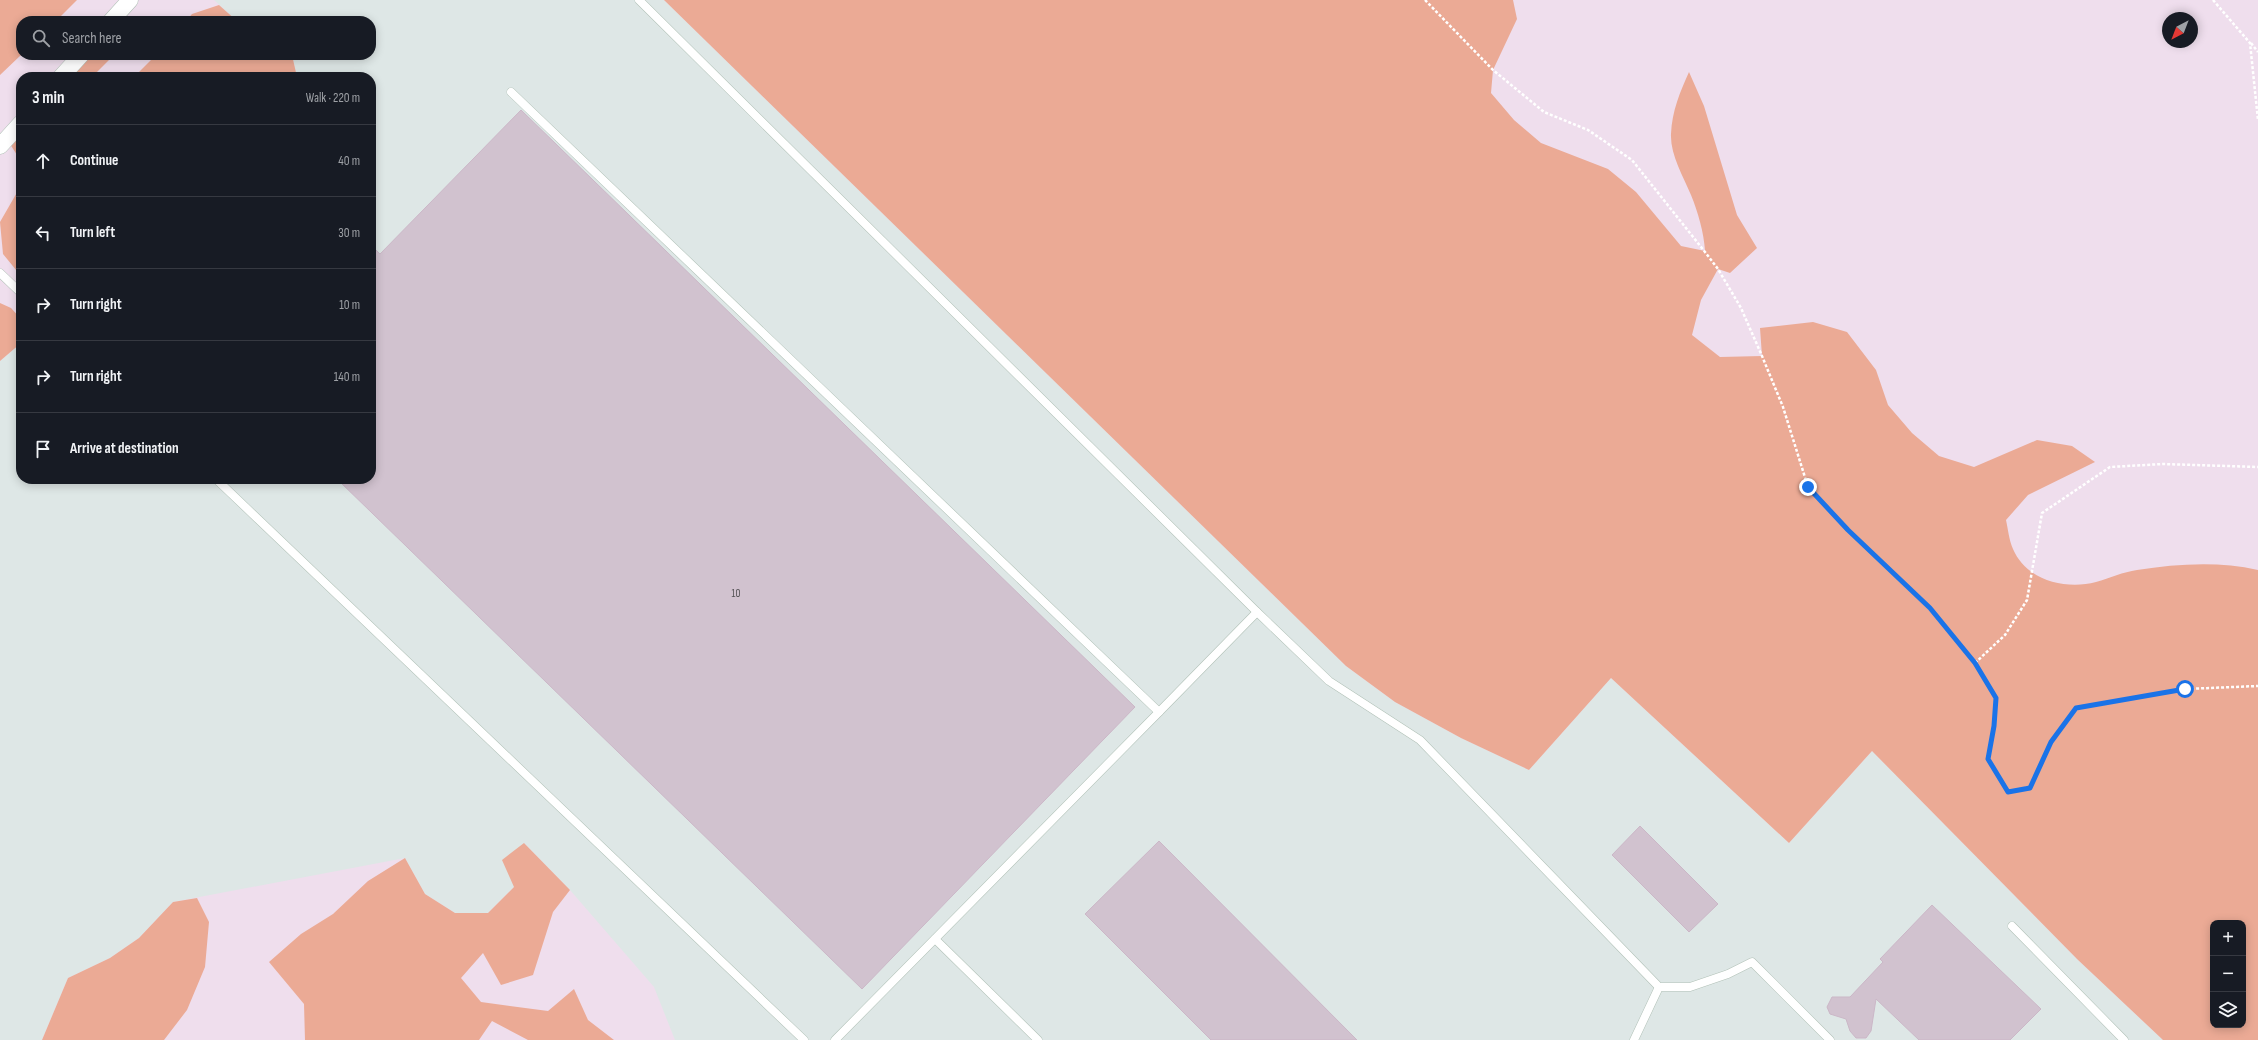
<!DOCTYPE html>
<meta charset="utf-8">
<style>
:root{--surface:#171b24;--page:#20242c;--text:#f1f3f6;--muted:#9ea1a6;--line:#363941}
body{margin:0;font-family:"Sofia Sans Condensed",sans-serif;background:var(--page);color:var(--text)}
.controls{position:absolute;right:12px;bottom:12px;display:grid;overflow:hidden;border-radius:8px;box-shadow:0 2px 10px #0003}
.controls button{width:36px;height:36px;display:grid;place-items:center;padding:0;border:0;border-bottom:1px solid var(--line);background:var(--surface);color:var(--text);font:20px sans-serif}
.compass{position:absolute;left:2162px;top:12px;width:36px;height:36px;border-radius:50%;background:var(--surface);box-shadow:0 2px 10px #0003;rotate:222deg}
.stop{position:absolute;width:12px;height:12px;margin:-9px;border:3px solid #1a73e8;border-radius:50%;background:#fff}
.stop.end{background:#1a73e8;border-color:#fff;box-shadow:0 1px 4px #0008}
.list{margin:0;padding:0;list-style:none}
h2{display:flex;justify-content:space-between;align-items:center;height:52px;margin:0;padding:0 16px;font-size:17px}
h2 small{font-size:13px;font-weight:400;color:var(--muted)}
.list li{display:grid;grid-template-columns:26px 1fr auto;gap:12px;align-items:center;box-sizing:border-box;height:72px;padding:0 16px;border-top:1px solid var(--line)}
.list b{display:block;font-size:15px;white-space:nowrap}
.list em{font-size:13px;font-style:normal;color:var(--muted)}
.icon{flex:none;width:22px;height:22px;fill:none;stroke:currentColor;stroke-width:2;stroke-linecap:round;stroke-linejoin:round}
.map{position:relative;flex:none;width:2258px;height:1040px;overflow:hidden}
.search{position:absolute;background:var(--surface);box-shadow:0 2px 10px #0003;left:16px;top:16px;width:360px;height:44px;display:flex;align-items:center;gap:10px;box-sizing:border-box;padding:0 14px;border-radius:16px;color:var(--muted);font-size:15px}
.panel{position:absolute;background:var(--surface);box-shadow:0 2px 10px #0003;left:16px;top:72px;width:360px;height:412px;border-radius:16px}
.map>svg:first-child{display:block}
.industrial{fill:#dee7e6}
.green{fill:#ebaa95;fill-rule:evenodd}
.building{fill:#d1c2cf;stroke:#cbb7c7}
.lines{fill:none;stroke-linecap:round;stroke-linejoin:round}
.lane-casing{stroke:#b1c1b7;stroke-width:9}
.street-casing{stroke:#b1c1b7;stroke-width:17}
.path{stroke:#fff;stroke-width:2.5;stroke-dasharray:3 2;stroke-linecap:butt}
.lane{stroke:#fff;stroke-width:8}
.street{stroke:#fff;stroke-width:16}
.route{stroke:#1a73e8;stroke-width:5}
.labels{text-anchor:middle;stroke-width:3.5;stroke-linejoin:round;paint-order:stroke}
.number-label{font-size:11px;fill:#555255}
</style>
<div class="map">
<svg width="2258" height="1040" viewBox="0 0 2258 1040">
<rect width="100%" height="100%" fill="#efdeed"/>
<path class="industrial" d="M214 0H664L1346 666 1395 702 1461 738 1529 770 1611 678 1789 843 1872 751 2077 959 2163 1040H675L654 987 570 890 524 843 514 887 488 913H455L425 894 405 858 173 902 139 938 110 958 68 978 42 1040H0V361L21 343V479H371V77H297L292 55H371V21H237Z"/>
<g class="green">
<path d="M0 0H77L56 21H21V55L0 75Z"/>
<path d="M664 0H1513L1517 19 1493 70 1491 93 1514 120 1541 143 1608 169 1636 192 1681 246 1705 251C1704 233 1698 212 1691 195 1683 176 1670 154 1671 134 1672 111 1680 92 1689 72L1704 106 1737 215 1757 248 1730 273 1718 269 1701 300 1692 335 1720 357 1762 356 1760 328 1813 322 1847 332 1876 370 1888 405 1912 433 1939 456 1974 467 2037 440 2072 446 2095 462 2028 495 2006 520C2008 529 2009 540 2013 549 2026 580 2065 590 2096 582 2110 578 2123 572 2137 570 2177 564 2218 561 2258 570V1040H2163L2077 959 1872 751 1789 843 1611 678 1529 770 1461 738 1395 702 1346 666ZM2213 923H2243V1025H2213Z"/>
<path d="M219 5 237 21H186L192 14Z"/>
<path d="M75 55H114L92 77H59Z"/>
<path d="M156 55H292L297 77H134Z"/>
<path d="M21 130V276L3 254 0 222 19 189 17 155 3 133Z"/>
<path d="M0 303 11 308 21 319V343L0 361Z"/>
<path d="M524 843 570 890 553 912 533 975 501 985 483 953 461 978 481 1002 548 1011 574 989 588 1020 614 1040H528L492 1021 479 1040H305L304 1004 269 962 301 934 333 914 368 881 405 858 425 894 455 913H488L514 887 502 860Z"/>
<path d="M197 898 209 922 205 967 187 1010 164 1040H42L68 978 110 958 139 938 173 902Z"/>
</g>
<g class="building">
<path d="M521 110 1135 707 862 989 337 479H371V245L380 254Z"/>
<path d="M1640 826 1718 904 1689 932 1612 855Z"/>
<path d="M1159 841 1357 1040H1211L1085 914Z"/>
<path d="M1932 905 2041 1009 2010 1040H1919L1876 999 1871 1031 1866 1038H1856L1850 1031 1846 1019 1830 1014 1827 1007 1832 997H1850L1883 962 1880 959Z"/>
</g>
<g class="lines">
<defs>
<g id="lane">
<path d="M639 0 1257 612 1329 681 1420 740 1659 987H1690L1728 974 1752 962 1830 1040"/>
<path d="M511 92 1159 712 1257 612"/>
<path d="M0 273 21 293"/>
<path d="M216 479 804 1040"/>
<path d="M2012 926 2124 1040"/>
<path d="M935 939 1038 1040"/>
<path d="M835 1040 1159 712"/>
<path d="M1634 1040 1659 987"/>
</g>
<g id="street">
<path d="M111 21 130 0"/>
<path d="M61 77 81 55"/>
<path d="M0 146 21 123"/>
</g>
</defs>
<use href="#lane" class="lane-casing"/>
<use href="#street" class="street-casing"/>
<g class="path">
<path d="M1425 0 1493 70 1544 112 1588 130 1632 160 1705 252 1718 269 1741 308 1762 356 1783 407 1808 487 1848 530 1929 608 1975 663 1996 698 1994 726 1988 759 2008 792 2030 787 2051 742 2076 708 2185 689 2258 686"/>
<path d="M2213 0 2250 43 2258 120"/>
<path d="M2251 43 2258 52"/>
<path d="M1975 663 2005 635 2027 600 2042 513 2110 467 2163 464 2258 467"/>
</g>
<use href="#lane" class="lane"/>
<use href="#street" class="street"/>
</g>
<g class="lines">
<path class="route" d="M1808 487 1848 530 1930 608 1975 663 1996 698 1994 726 1988 759 2008 792 2030 788 2051 742 2076 708 2185 689"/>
</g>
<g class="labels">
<g class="number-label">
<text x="736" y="597">10</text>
</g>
</g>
</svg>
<div class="controls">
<button>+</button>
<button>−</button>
<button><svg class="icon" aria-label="layers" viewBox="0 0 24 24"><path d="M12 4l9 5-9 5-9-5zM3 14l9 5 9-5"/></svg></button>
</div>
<svg class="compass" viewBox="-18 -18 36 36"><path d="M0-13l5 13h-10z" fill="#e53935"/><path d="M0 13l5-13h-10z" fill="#9ea1a6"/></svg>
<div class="stop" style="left:2185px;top:689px"></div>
<div class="stop end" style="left:1808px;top:487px"></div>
<div class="search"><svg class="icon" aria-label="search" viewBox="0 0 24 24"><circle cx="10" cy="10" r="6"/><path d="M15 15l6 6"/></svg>Search here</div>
<section class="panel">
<h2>3 min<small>Walk · 220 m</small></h2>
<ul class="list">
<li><svg class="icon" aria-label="ahead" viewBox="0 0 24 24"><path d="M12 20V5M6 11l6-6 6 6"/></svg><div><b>Continue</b></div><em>40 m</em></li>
<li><svg class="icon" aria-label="left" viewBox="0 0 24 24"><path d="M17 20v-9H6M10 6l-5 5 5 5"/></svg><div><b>Turn left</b></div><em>30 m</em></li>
<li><svg class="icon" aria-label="right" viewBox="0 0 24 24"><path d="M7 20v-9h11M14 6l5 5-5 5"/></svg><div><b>Turn right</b></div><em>10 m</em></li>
<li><svg class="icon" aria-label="right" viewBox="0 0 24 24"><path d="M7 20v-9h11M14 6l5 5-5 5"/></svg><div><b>Turn right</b></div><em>140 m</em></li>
<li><svg class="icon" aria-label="arrive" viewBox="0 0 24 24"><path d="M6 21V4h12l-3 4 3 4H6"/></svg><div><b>Arrive at destination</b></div></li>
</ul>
</section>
</div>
